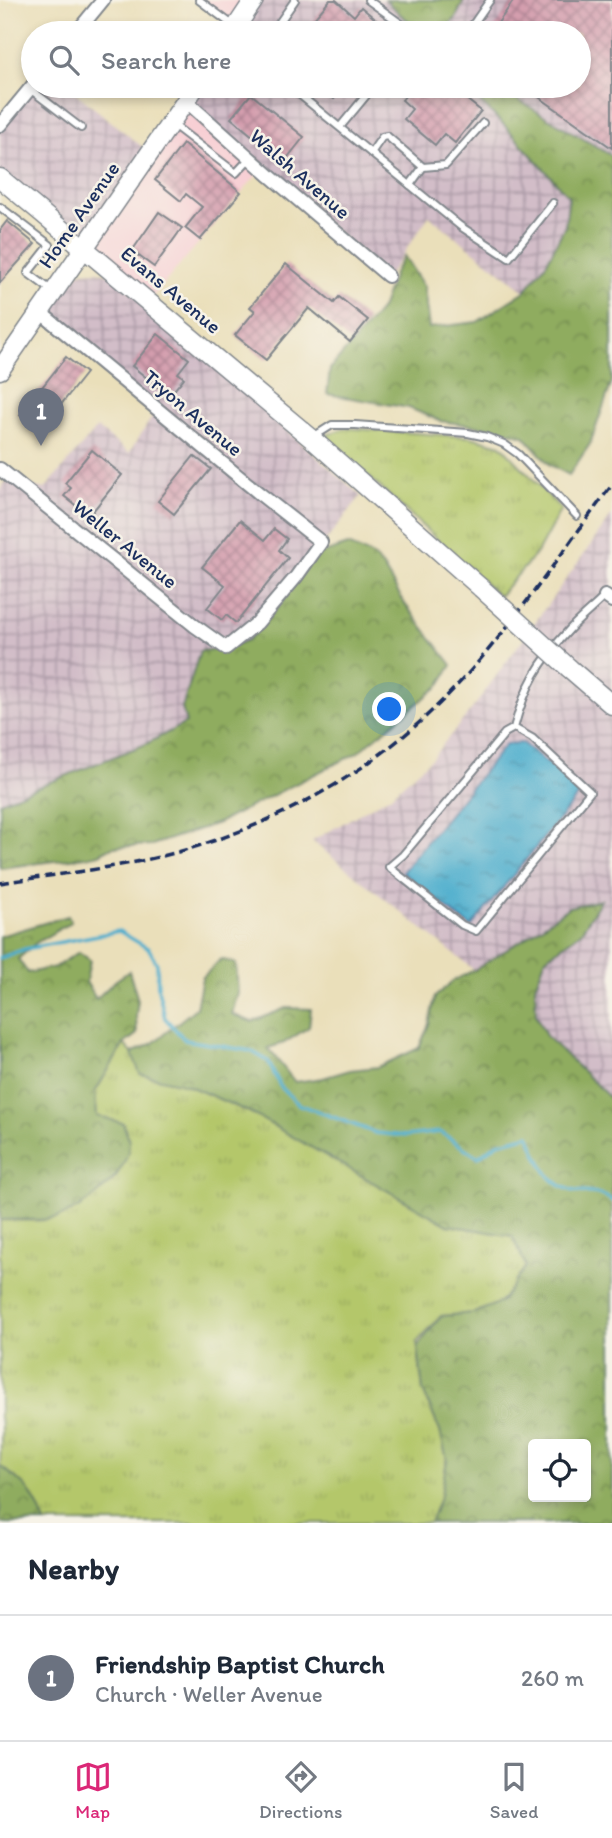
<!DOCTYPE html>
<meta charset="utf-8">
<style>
:root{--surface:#fff;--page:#f2f2f3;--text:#1f2937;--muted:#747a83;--line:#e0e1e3;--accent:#db2777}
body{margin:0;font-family:Itim,sans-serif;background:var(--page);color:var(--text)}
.controls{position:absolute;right:21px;bottom:21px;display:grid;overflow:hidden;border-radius:7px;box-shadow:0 4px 10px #0003}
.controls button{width:63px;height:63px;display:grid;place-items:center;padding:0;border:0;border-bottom:2px solid var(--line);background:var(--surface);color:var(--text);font:35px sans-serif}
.you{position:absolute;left:390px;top:710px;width:24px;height:24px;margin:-18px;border:5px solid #fff;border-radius:50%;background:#1a73e8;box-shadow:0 0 0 10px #1a73e833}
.badge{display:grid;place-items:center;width:46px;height:46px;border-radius:50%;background:var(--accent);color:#fff;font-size:23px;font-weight:700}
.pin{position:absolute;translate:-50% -58px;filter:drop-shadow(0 2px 4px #0008)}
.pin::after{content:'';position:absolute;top:37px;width:24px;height:21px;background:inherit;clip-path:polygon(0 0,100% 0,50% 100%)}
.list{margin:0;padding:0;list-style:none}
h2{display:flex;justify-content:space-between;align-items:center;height:91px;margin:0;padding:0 28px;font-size:30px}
h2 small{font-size:23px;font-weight:400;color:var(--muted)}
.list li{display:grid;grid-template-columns:46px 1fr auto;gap:21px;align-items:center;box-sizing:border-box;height:126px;padding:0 28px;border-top:2px solid var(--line)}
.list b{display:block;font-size:26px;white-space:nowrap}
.list p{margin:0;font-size:23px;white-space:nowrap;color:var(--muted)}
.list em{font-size:23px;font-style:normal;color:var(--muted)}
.icon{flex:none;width:38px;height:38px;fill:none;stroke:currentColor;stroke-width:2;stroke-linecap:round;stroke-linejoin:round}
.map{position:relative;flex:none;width:612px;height:1523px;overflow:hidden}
.search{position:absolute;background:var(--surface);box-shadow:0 4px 10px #0003;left:21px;right:21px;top:21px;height:77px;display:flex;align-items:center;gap:18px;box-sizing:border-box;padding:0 24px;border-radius:38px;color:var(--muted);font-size:26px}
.sheet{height:217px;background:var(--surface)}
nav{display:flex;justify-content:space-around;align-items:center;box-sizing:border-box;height:98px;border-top:2px solid var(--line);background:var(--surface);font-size:19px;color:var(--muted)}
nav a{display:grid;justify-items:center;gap:4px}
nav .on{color:var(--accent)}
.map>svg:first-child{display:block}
.built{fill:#f7cfd4}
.industrial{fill:url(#industrial-grid)}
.grass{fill:url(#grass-tufts);stroke:#687b64;stroke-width:2}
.forest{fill:url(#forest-crowns);stroke:#556e5e;stroke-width:2;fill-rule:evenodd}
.water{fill:url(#water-ripples);stroke:#346e96;stroke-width:2}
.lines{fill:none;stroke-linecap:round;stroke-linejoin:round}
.stream{stroke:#4eaecd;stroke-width:3.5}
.building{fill:url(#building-cross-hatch)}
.lane-casing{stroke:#82878c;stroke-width:10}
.street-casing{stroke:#82878c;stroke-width:16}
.secondary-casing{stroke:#82878c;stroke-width:21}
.lane{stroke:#fff;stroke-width:6}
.street{stroke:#fff;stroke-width:12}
.secondary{stroke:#fff;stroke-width:18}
.rail{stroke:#1b2f5e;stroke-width:3.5;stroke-dasharray:10 5;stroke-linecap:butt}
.secondary-bridge-casing{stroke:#82878c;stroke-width:21;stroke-linecap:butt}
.secondary-bridge{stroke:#fff;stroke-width:18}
.labels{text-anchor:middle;stroke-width:5;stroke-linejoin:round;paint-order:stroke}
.street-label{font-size:21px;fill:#1b2f5e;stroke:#f7f3e8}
</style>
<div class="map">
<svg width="612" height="1523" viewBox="0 0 612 1523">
<defs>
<pattern id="industrial-grid" width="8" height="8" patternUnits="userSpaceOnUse" patternTransform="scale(1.75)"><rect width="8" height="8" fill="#d2bdc8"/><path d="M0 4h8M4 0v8" fill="none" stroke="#aa9aa6"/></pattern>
<pattern id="grass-tufts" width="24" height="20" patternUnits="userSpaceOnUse" patternTransform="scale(1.75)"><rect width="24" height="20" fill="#b4c76a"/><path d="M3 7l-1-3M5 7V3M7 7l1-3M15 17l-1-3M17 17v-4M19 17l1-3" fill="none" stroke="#9aab5e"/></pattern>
<pattern id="forest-crowns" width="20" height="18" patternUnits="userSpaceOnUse" patternTransform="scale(1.75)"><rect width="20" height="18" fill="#8fac5e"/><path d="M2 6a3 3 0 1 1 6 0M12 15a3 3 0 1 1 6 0" fill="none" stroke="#748c51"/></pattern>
<pattern id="water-ripples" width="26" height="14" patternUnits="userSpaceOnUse" patternTransform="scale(1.75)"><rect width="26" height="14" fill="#4eaecd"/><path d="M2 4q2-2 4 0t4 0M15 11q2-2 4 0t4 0" fill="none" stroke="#408eaa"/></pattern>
<pattern id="building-cross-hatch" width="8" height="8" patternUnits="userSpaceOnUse" patternTransform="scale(1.75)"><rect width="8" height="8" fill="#d49eae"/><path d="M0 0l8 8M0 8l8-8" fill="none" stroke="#ab8191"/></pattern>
</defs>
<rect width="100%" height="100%" fill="#f7f3e8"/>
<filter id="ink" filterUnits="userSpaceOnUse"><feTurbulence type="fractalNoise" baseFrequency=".0143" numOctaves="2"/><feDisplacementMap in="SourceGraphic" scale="14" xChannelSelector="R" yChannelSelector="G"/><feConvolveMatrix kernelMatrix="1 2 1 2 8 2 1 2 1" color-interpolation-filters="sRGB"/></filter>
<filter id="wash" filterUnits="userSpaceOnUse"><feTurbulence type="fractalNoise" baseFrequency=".00686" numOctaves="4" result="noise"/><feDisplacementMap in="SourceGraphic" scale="28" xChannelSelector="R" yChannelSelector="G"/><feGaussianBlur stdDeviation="1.57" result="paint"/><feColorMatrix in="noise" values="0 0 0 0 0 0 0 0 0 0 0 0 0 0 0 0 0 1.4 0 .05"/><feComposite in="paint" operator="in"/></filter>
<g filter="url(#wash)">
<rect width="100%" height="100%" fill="#eadfba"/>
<g class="built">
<path d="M199 0H254L236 27Z"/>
<path d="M186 101 262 169 149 301 85 248Z"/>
</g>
<g class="industrial">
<path d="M254 0H612V156L518 100 502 86H579V33H232Z"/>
<path d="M33 86H67L150 153 85 248 0 178V125Z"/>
<path d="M196 86H464L507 128 569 197 565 226 547 262 525 291 429 216 388 276 186 101Z"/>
<path d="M98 271 114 276 361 496 314 556 281 604 248 640 233 646 217 634 212 650 200 652 186 722 146 744 0 802V490L6 481 45 489 97 428 129 453 154 414 47 314 80 272Z"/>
<path d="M612 515V1100L546 1036 536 1015 535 986 546 958 581 932 600 901 527 937 474 970 312 841 390 796 431 759 476 704Z"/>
</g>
<g class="grass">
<path d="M344 428 471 437 501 445 561 509 537 553 499 596 324 436Z"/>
<path d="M124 1044 132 1053 141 1074 187 1085 249 1112 448 1225 512 1235 526 1266 501 1302 474 1313 441 1316 417 1342 423 1391 440 1431 447 1460 441 1495 430 1523H45C35 1498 24 1480 0 1467 0 1450 3 1433 0 1417V1220C16 1220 35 1222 51 1219 77 1214 98 1193 117 1176L123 1123 97 1117 95 1092Z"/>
</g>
<g class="forest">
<path d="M386 0H464L456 18 442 32C417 30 402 18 386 0Z"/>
<path d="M464 86H502L518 100 612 156V382L590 444 569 475 550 465 524 436 498 429 440 421 409 408 327 394 330 369 381 309 395 271 404 256 424 287 429 328 477 322 525 291 547 262 565 226 569 197 507 128Z"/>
<path d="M348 545 373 556 383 567 405 604 452 665 439 686 357 753 218 823 152 845 112 847 99 854 86 857 0 868V802L146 744 186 723 182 708 200 651 226 648 248 640 281 604 314 556Z"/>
<path d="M601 900 581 932 546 958 535 986 536 1015 546 1036 612 1100V1523H430L441 1495 447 1460 440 1431 423 1391 418 1346 441 1316 474 1313 501 1302 526 1266 512 1236 448 1225 249 1112 187 1085 140 1074 132 1053 153 1043 196 1008 202 978 221 959 236 964 238 993 232 1014 252 1022 286 1008 311 1009 309 1027 284 1043 268 1048 295 1082 323 1078 350 1070 378 1067 419 1048 429 1024 435 997 453 981 474 970 527 937 569 907ZM533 1444H586V1497H533Z"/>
<path d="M68 916 71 922 36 943 18 959 28 973 55 967 79 952 90 960 86 982 96 999 115 981 129 971 138 1000 136 1016 137 1034 124 1044 95 1092 97 1116 123 1123C125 1129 129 1138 129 1144 129 1176 79 1215 49 1219 34 1221 16 1219 0 1220V936Z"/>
<path d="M0 1466C26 1484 33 1492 45 1523H0Z"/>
</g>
<path class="water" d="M522 743 582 791 471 927 402 872 506 744Z"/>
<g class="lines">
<path class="stream" d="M0 958 25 949 119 931 149 949 157 964 158 989 165 1018 185 1040 251 1051 268 1061 280 1086 298 1104 376 1133 406 1136 440 1132 478 1157 498 1143 529 1135C540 1162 548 1189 581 1192 593 1193 603 1193 612 1201"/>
</g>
<g id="blocks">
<g class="building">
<path d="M330 0H336L354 16 361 7 392 33H302Z"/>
<path d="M514 0H612V148L523 86H579V33H491Z"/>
<path d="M318 86H345L334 99Z"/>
<path d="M395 86H450L481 111 455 143 444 134 435 145 404 119 412 109 402 100 406 95Z"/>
<path d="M251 94 304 137 284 162 231 118Z"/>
<path d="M183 144 241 192 200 240 185 228 202 207 186 194 181 201 155 180Z"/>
<path d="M159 212 182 228 154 267 132 251Z"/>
<path d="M7 221 35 244 0 283V230Z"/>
<path d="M286 264 334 303 339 297 368 320 350 342 309 308 266 360 235 335 255 311 250 307Z"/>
<path d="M158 334 189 359 178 373 184 378 171 394 165 388 163 391 132 366Z"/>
<path d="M66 357 86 373 40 431 20 415Z"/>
<path d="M92 450 122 475 89 516 64 496 71 488 65 483Z"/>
<path d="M194 456 211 469 174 514 158 501Z"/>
<path d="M240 520 265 540 274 529 287 539 279 550 288 558 236 623 226 615 222 620 207 608 225 585 202 567Z"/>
</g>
</g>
</g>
<g filter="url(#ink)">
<use href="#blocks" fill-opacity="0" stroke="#82878c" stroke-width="2"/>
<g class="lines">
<defs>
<g id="lane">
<path d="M199 0 234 26"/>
<path d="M368 0 414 33"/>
<path d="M272 33 295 0"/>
<path d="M467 33 490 0"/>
<path d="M289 86 460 226 509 258 553 203"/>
<path d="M30 89 81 128"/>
<path d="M172 124 236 173 250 158"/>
<path d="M340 127 374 86"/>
<path d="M371 153 382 137 387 136 423 167"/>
<path d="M410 185 423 167 446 165 483 123"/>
<path d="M0 207 50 245 28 273 51 290"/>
<path d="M313 437 332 425H355L468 433 487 437 504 444 518 454 577 516"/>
<path d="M514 728 505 733 403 855 389 867 462 925 476 931 590 792 532 738 514 728C525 686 539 662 569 630 580 618 593 608 605 596"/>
</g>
<g id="street">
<path d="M76 33 103 0"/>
<path d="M186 101 270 176 388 276"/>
<path d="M0 125 33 85"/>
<path d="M0 469 195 626 226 648 257 623 296 577 321 542 260 494 40 312"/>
<path d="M605 596 612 601"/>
</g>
<g id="secondary">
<path d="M232 33 254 0"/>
<path d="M0 178 311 438 481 588"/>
<path d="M0 370 196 86"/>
<path d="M569 668 612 705"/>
</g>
</defs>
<use href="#lane" class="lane-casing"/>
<use href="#street" class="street-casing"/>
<use href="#secondary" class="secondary-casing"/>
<use href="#lane" class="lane"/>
<use href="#street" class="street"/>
<use href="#secondary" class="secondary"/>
<path class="rail" d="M0 883C59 874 120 868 178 852 277 824 368 775 442 701 506 637 557 558 612 485"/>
<defs>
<path id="secondary-bridge" d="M481 588 569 668"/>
</defs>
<use href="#secondary-bridge" class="secondary-bridge-casing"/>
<use href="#secondary-bridge" class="secondary-bridge"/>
</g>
</g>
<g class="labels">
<g class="street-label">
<text transform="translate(300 174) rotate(41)" y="7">Walsh Avenue</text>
<text transform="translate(79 215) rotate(-55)" y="7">Home Avenue</text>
<text transform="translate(171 290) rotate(40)" y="7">Evans Avenue</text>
<text transform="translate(193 413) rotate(40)" y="7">Tryon Avenue</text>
<text transform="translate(125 544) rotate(39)" y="7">Weller Avenue</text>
</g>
</g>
</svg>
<div class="controls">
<button><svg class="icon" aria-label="locate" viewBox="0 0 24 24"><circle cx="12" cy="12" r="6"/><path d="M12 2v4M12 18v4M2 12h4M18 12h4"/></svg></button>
</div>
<div class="you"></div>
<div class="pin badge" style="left:41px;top:446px;background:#6b7280">1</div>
<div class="search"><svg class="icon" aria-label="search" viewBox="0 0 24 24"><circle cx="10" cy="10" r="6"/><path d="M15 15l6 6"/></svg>Search here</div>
</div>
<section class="sheet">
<h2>Nearby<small></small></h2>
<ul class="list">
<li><span class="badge" style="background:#6b7280">1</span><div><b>Friendship Baptist Church</b><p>Church · Weller Avenue</p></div><em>260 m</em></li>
</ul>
</section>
<nav>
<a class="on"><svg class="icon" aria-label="map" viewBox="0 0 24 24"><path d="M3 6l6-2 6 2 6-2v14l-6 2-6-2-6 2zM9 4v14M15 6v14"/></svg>Map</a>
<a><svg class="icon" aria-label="directions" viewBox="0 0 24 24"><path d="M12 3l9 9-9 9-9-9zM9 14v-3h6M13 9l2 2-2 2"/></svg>Directions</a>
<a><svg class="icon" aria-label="saved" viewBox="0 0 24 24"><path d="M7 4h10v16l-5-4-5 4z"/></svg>Saved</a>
</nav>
